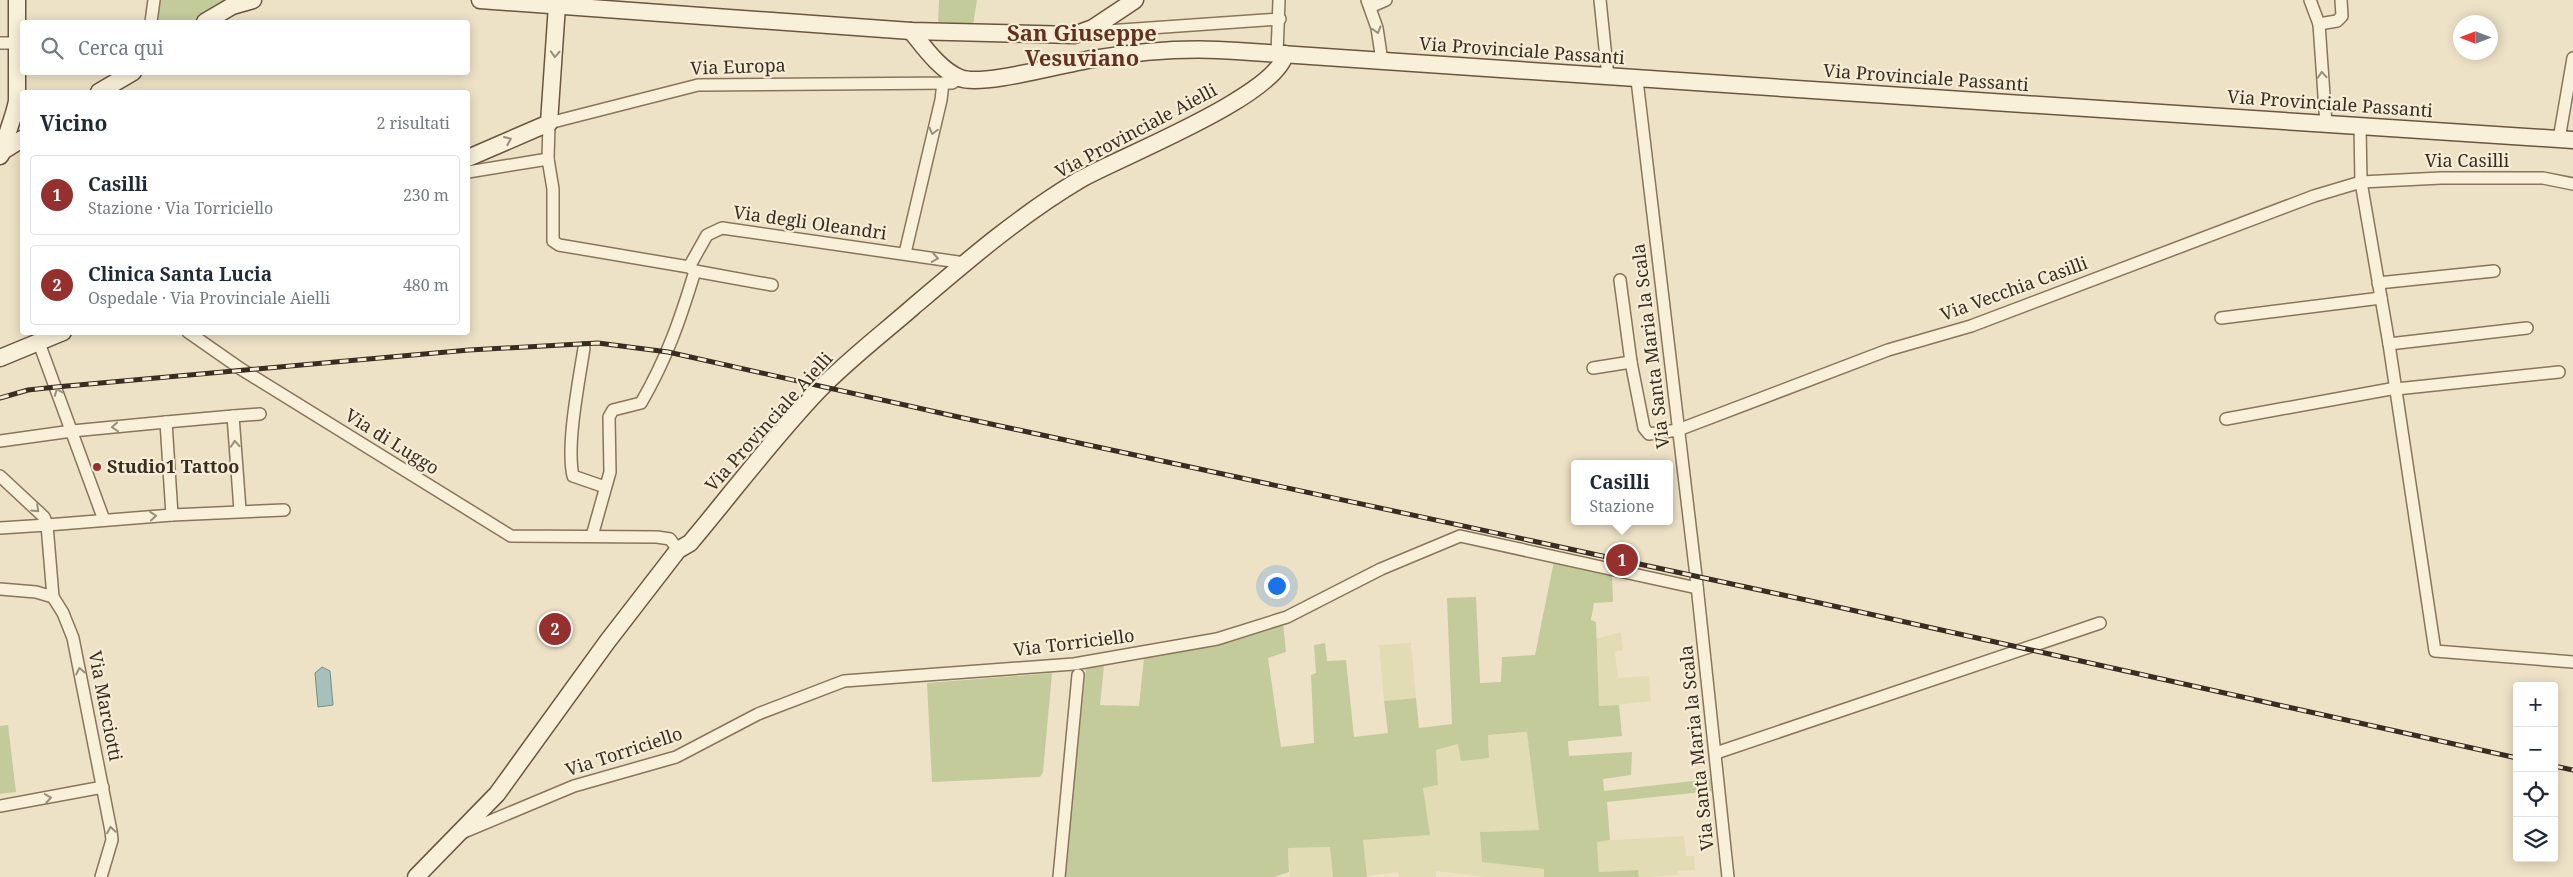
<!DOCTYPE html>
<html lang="it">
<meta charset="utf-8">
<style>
:root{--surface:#fff;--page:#f2f2f3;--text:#1f2937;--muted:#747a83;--line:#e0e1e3;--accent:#95302e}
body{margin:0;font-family:"Noto Serif",serif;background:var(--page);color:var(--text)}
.controls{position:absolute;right:15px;bottom:15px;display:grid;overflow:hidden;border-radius:5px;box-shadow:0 2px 12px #0003}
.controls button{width:45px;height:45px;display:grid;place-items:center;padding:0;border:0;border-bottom:1px solid var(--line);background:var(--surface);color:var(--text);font:25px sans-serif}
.compass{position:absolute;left:2453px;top:15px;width:45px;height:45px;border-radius:50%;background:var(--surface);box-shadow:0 2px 12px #0003;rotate:270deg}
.you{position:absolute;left:1276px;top:585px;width:18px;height:18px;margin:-12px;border:4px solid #fff;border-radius:50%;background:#1a73e8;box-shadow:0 0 0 8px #1a73e833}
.badge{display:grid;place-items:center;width:32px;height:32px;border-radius:50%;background:var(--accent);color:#fff;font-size:16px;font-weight:700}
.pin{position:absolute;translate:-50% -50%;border:2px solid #fff;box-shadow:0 1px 5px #0006}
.popup{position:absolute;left:1571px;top:460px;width:102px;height:65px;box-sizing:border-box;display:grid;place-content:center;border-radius:5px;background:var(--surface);filter:drop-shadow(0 1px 4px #0005);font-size:16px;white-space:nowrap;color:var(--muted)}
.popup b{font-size:19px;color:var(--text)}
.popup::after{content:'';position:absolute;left:50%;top:100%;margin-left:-10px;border:10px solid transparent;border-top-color:var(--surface)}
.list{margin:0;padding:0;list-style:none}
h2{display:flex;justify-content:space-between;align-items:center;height:65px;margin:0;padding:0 20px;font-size:21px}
h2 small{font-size:16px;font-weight:400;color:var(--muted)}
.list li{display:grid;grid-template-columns:32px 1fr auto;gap:15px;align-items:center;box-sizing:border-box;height:80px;margin:0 10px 10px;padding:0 10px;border:1px solid var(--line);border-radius:5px}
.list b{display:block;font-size:19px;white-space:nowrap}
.list p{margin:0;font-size:16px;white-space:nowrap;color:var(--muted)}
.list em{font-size:16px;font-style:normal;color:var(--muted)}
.icon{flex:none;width:28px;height:28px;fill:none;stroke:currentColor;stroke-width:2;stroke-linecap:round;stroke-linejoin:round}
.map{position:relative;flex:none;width:2573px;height:877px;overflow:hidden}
.search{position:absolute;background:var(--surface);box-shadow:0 2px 12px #0003;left:20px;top:20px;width:450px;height:55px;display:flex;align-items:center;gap:12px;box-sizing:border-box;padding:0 18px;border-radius:5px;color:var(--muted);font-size:19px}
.panel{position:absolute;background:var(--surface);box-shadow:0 2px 12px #0003;left:20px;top:90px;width:450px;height:245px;border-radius:5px}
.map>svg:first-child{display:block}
.farmland{fill:#e2dcb4}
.green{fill:#c4cb9a}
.water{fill:#a7c1ba;stroke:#6e8f88}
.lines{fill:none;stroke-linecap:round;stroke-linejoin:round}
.street-casing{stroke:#88755c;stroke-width:14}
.secondary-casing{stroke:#6a563f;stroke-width:19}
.street{stroke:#f8f0d9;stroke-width:11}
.secondary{stroke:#f8f0d9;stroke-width:16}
.rail-casing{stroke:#392c20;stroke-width:5}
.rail{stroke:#f5edd6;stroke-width:3;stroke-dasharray:9;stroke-linecap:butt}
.oneway{stroke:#988e7c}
.poi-dot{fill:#95302e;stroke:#f5edd6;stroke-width:2}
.labels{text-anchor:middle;stroke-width:4.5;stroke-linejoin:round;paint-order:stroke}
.street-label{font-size:18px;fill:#392c20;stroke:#f5edd6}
.poi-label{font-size:18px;font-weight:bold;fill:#392c20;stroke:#f5edd6;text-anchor:start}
.district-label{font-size:22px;font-weight:bold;fill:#643020;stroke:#f5edd6}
</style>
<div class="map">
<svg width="2573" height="877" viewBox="0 0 2573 877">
<rect width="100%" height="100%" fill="#ede2c6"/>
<g class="farmland">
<path d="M1621 632 1623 650 1615 652 1618 678 1649 676 1651 701 1599 707 1595 639Z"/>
<path d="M1411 643 1416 698 1384 701 1379 645Z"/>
<path d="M1528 732 1539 830 1481 832 1483 862 1545 869 1544 877H1486L1436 871V877H1399L1398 872 1367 876 1363 840 1429 835 1423 788 1438 785 1436 750 1458 744 1489 758 1488 735Z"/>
<path d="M1684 836 1686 856H1694L1695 870 1678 871 1677 875 1649 877H1639L1638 870 1599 872 1597 841Z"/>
<path d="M1331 847 1333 877H1290L1288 848Z"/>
</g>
<g class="green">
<path d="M158 0H242L198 22H155Z"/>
<path d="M939 0H977L973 25 938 23Z"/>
<path d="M1554 561 1612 573 1613 602 1594 603 1591 620 1596 622 1599 706 1619 705 1622 736 1568 741 1569 756 1632 752 1631 775 1603 779 1604 791 1711 779 1712 791 1607 802 1610 840 1597 842 1599 872 1638 870 1639 877H1544V869L1482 862 1480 832 1539 830 1527 732 1488 735 1489 758 1461 761 1458 744 1436 750 1438 785 1423 788 1430 835 1363 840 1367 877H1333L1330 847 1288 848 1289 872 1274 877H1064L1086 668 1104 666 1100 705 1139 706 1144 658 1210 645 1283 623 1286 652 1268 658 1281 747 1314 743 1311 675 1316 673 1314 645 1325 643 1327 661 1346 660 1354 737 1388 733 1384 701 1416 698 1419 728 1452 724 1447 598 1476 597 1480 683 1501 682 1502 657 1535 655Z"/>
<path d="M1052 673 1043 772 1040 777 932 782 927 683Z"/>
<path d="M8 725 16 792 0 794V726Z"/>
</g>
<path class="water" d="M322 667 330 671 333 705 318 707 315 673Z"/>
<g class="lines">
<defs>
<g id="street">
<path d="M1367 0 1377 28 1382 61"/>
<path d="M1600 0 1608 77"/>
<path d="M2310 0 2319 24 2326 124"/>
<path d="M1370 7 1386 0"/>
<path d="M151 22 154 0"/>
<path d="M2319 24 2337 21 2342 16 2341 0"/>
<path d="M1093 28 1107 31 1280 19"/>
<path d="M0 43H18"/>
<path d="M1277 54 1279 0"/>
<path d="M960 78 952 83 698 85 549 123 548 159 553 189V241L559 245 689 267 707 235 722 228 965 263"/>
<path d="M1637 80 1696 576 1728 877"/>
<path d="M2360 126 2361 182 2389 344 2435 651 2573 662"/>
<path d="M2559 139 2573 58"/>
<path d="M468 172 548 159"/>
<path d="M905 253 941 100 943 83"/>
<path d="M689 267 695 271 772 285"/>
<path d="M1620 280 1631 362 1644 428 1649 434 1678 430 1888 350 1971 326 2314 196 2361 182 2441 178H2543L2573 184"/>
<path d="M2378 283 2494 271"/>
<path d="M2221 318 2381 298"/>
<path d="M188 332 241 369 511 536 657 537 670 539 678 550"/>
<path d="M39 343 104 520"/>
<path d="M2389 344 2527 328"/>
<path d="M584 348C579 381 566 445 573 476L605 487"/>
<path d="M1593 368 1631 362"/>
<path d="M2396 389 2559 372"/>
<path d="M233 416 260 414"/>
<path d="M2226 419 2396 388"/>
<path d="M166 422 233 416 240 510"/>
<path d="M0 441 72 431 166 422 172 515 47 525 44 517 0 476"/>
<path d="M172 515 284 510"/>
<path d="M0 528 47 525 53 597"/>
<path d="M592 536 610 472 609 417 613 410 641 403C667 358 680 320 695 271"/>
<path d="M0 589 36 592 53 597 63 613 73 638 111 831 112 840 101 877"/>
<path d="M1716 753 2100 623"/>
<path d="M0 806 103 787"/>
<path d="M464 832 574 786 676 757 758 714 844 681 1074 664 1217 639 1287 617 1381 569 1460 536 1697 588"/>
<path d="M1059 877 1078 675"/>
</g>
<g id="secondary">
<path d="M480 0 911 31 1074 35 1093 28 1135 0"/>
<path d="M205 22 232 6 253 0"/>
<path d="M911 31C924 47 940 70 960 78 982 87 1066 63 1093 59 1140 51 1189 47 1237 51 1682 82 2128 111 2573 140"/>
<path d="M99 92 133 72"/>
<path d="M3 151C6 133 14 118 17 101V0"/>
<path d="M0 156 3 151 22 139"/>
<path d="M468 158 549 123 557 5"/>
<path d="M0 358 63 332"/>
<path d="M416 877 497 794 607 642 678 550 690 543C733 492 773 438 819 390 848 360 882 334 913 307 967 261 1020 215 1081 179 1120 157 1277 96 1285 54"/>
</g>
</defs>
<use href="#street" class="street-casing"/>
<use href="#secondary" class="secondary-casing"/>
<use href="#street" class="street"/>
<use href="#secondary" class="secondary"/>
<defs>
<g id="rail">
<path d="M0 398 28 390 56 387 469 350 598 343 668 352 954 416 1820 603 2517 758"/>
<path d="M2554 766 2573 770"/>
</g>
</defs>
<use href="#rail" class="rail-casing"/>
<use href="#rail" class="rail"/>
</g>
<defs><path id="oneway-chevron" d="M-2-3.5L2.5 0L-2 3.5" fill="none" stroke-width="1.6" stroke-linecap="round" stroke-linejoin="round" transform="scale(1.25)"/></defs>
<g class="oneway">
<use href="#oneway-chevron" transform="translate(1377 30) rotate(74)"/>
<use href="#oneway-chevron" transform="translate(555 54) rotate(93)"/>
<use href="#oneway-chevron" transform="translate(2322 75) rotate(-94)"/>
<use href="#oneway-chevron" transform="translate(933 131) rotate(105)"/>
<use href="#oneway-chevron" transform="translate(508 140) rotate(-23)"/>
<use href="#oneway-chevron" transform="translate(935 258) rotate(9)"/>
<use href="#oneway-chevron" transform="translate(58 392) rotate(-111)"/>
<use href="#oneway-chevron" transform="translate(115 427) rotate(175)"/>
<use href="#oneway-chevron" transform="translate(235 444) rotate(-94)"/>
<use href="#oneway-chevron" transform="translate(36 509) rotate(43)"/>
<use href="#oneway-chevron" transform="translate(153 516) rotate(-4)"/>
<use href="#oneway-chevron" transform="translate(80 671) rotate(-102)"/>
<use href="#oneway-chevron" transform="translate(48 798) rotate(-9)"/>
<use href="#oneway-chevron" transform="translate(111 830) rotate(-99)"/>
</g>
<circle class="poi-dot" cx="97" cy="467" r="5"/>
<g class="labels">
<g class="street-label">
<text transform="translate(1522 51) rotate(4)" y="6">Via Provinciale Passanti</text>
<text transform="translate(738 67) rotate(-2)" y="6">Via Europa</text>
<text transform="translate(1926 78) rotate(4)" y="6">Via Provinciale Passanti</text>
<text transform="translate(2330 104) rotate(4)" y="6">Via Provinciale Passanti</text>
<text transform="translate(1136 131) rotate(-28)" y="6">Via Provinciale Aielli</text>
<text x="2467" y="167">Via Casilli</text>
<text transform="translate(810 223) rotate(8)" y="6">Via degli Oleandri</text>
<text transform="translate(2014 289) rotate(-20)" y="6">Via Vecchia Casilli</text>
<text transform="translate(1651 346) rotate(-97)" y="6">Via Santa Maria la Scala</text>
<text transform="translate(769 422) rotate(-48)" y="6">Via Provinciale Aielli</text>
<text transform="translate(392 442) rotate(32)" y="6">Via di Luggo</text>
<text transform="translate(1074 643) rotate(-7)" y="6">Via Torriciello</text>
<text transform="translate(105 706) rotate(79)" y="6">Via Marciotti</text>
<text transform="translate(1697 748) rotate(-96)" y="6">Via Santa Maria la Scala</text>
<text transform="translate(624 752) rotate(-18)" y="6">Via Torriciello</text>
</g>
<g class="poi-label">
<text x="107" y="473">Studio1 Tattoo</text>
</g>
<g class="district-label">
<text x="1082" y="41">San Giuseppe<tspan x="1082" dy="25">Vesuviano</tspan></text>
</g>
</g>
</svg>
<div class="controls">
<button>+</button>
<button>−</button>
<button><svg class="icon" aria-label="locate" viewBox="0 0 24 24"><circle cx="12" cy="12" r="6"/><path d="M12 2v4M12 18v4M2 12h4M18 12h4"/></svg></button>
<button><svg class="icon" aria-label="layers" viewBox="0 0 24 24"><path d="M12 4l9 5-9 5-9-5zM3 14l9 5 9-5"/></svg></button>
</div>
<svg class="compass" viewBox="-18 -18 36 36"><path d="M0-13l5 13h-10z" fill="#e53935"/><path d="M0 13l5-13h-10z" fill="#747a83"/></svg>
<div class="you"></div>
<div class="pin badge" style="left:1622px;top:560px">1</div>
<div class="popup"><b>Casilli</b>Stazione</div>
<div class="pin badge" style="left:555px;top:629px">2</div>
<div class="search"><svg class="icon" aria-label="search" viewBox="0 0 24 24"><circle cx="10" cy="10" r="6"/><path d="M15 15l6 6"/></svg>Cerca qui</div>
<section class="panel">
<h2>Vicino<small>2 risultati</small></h2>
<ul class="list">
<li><span class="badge">1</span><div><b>Casilli</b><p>Stazione · Via Torriciello</p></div><em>230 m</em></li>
<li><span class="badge">2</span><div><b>Clinica Santa Lucia</b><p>Ospedale · Via Provinciale Aielli</p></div><em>480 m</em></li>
</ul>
</section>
</div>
